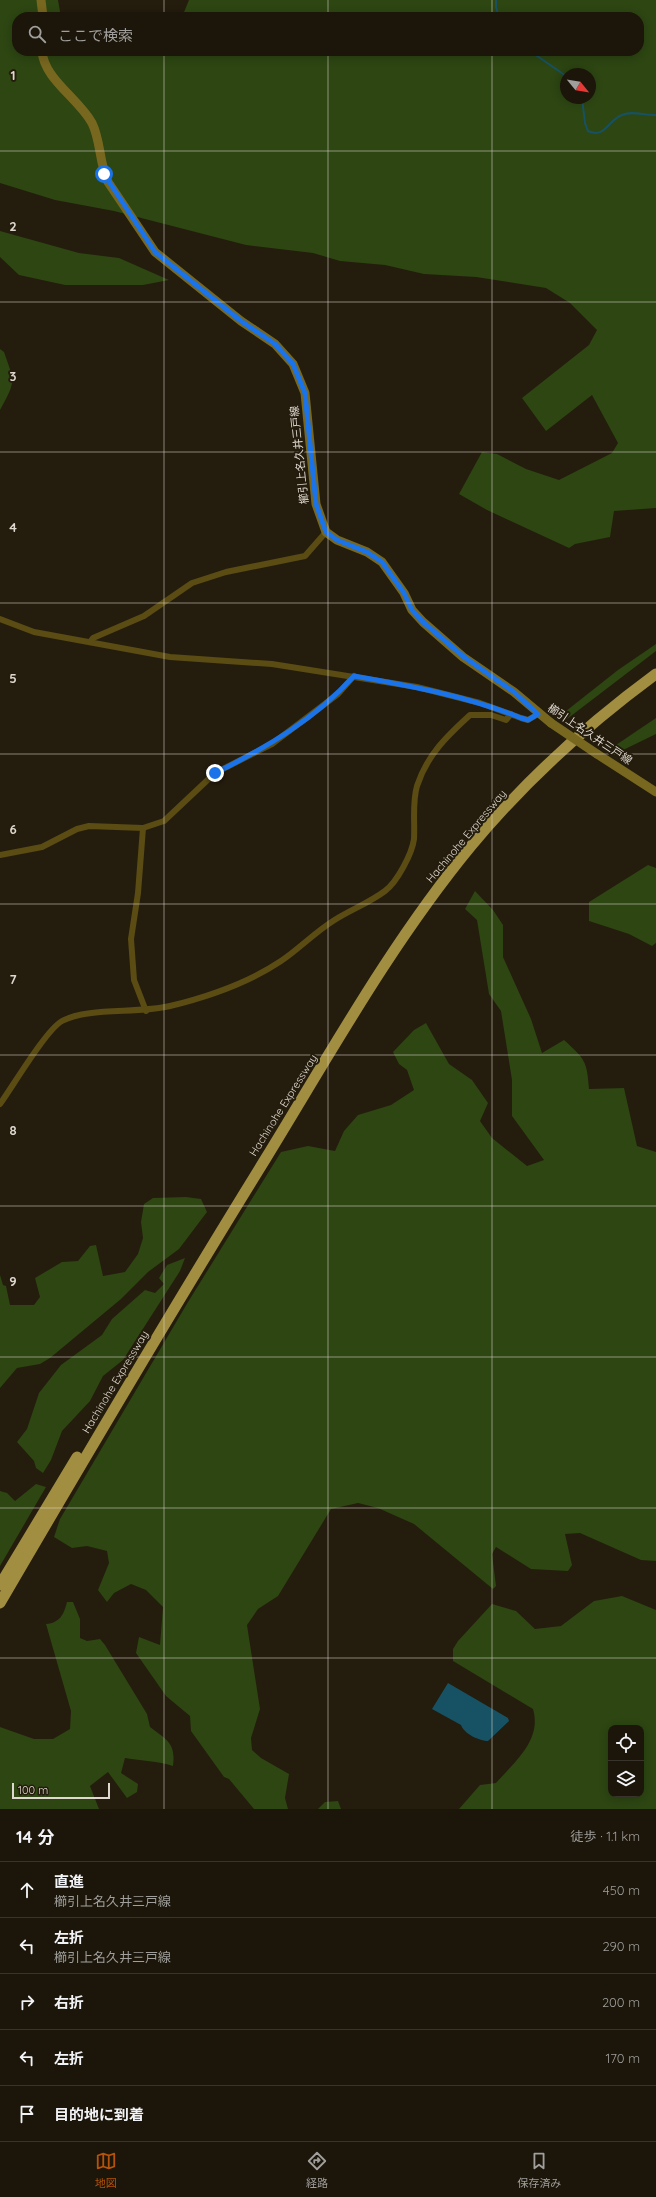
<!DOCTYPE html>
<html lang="ja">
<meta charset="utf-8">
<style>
:root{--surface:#1b150a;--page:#282218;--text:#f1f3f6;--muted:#a09f9c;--line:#39342b;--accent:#b45309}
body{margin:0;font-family:Quicksand,"Noto Sans JP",sans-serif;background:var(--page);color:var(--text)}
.controls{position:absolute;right:12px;bottom:12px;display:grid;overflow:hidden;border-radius:8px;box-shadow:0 2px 10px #0003}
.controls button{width:36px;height:36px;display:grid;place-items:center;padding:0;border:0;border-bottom:1px solid var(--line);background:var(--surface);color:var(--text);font:20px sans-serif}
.compass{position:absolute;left:560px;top:68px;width:36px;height:36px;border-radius:50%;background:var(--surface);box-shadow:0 2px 10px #0003;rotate:120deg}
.scale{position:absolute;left:12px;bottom:10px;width:98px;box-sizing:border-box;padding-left:4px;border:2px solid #ded8ce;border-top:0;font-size:11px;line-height:14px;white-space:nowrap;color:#ded8ce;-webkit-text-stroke:3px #241c0d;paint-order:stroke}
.stop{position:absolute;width:12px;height:12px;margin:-9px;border:3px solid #1a73e8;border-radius:50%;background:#fff}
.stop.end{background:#1a73e8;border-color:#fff;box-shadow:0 1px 4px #0008}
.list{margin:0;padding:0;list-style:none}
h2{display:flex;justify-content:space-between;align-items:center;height:52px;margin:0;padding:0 16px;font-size:17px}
h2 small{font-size:13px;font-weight:400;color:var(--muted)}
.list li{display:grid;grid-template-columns:26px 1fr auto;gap:12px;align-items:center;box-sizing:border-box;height:56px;padding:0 16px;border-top:1px solid var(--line)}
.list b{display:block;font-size:15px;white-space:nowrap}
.list p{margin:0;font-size:13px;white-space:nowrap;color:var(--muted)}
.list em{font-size:13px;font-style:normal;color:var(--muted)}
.icon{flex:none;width:22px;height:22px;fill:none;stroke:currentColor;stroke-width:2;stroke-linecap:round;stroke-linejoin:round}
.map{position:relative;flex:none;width:656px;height:1809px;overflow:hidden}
.search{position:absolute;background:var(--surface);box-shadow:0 2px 10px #0003;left:12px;right:12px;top:12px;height:44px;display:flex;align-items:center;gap:10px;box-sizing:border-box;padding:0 14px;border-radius:16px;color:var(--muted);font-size:15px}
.sheet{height:332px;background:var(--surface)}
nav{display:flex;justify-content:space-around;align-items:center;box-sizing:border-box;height:56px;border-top:1px solid var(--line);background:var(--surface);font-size:11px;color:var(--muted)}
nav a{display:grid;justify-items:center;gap:2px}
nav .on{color:var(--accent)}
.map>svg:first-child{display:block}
.green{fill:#2d4612;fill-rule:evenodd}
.water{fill:#175264}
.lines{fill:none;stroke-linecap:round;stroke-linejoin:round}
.stream{stroke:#175264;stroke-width:2}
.minor{stroke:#5a4c13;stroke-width:6}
.secondary{stroke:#78671f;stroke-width:9}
.motorway{stroke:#a28e40;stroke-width:11}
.secondary-bridge{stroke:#78671f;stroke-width:9}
.route{stroke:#1a73e8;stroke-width:5}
.grid{fill:none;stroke:#ded8ce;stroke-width:1;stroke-opacity:0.55}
.labels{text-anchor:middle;stroke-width:4;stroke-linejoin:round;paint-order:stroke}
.street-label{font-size:11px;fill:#ded8ce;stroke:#241c0d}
.grid-label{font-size:13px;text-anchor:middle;font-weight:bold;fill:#ded8ce;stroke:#241c0d;stroke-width:4;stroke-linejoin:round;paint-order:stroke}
</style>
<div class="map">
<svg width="656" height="1809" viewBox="0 0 656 1809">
<rect width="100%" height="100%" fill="#241c0d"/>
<g class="green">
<path d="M0 0H58L61 17H17V51H639V17H182L189 0H656V508L614 511 610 537 575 544 569 548 487 510 459 494 482 452 497 454 526 469 559 480 612 453 618 443 592 395 546 431 522 398 589 345 597 330 570 303 546 288 476 277 424 274 385 265 340 261 313 253 246 245 114 211 55 200 0 183ZM566 74H590V98H566Z"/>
<path d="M0 231 79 253 119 258 169 280 143 285H65L19 275 0 257Z"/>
<path d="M0 349 4 352C15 383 16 381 0 410Z"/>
<path d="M656 644V651L567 719 561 715 618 670Z"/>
<path d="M656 718V734L619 752 615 751 613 747Z"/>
<path d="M648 865 656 868V943L652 946 629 934 589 921V902Z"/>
<path d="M475 891 493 910 503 925V957L531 1019 542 1053 564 1040C585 1059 587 1061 589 1089L624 1088 637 1146 656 1152V1561L641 1560 580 1533 565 1534 572 1565 568 1571 531 1569 496 1547 492 1554 496 1586 493 1589 414 1524 378 1508 358 1503 331 1509 278 1596 258 1609 247 1625 260 1709 251 1738 252 1750 261 1758 289 1774 285 1798 288 1809H254L229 1779 224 1777 191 1731 190 1716 166 1696 136 1653 139 1637 160 1645 163 1607 146 1590 131 1584 114 1593 107 1602 98 1590 109 1563 107 1551 87 1546 72 1548 54 1537 60 1519 188 1302 281 1152 308 1146 335 1151 344 1131 358 1115 391 1105 414 1090 407 1070 399 1064 393 1052 414 1030 426 1023 449 1064 472 1080 488 1103 480 1121 492 1138 527 1166 544 1160 512 1116V1080L501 1011 489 994 477 920 465 909Z"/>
<path d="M186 1197 201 1199 207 1212 179 1249 148 1272 121 1299 50 1358 40 1364 17 1368 0 1388V1275L3 1285 6 1286 10 1305H34L40 1297 35 1278 62 1262 78 1261 90 1246 96 1245 103 1276 125 1272 138 1254 143 1238 141 1222 144 1204 153 1198Z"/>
<path d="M185 1258 180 1271 123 1360 103 1376 90 1401 62 1431 51 1460 43 1473 36 1468 34 1461 17 1442 27 1429 39 1393 61 1365 102 1335 112 1319 145 1290 155 1293 164 1284 159 1278 167 1265Z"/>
<path d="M36 1484 46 1487 0 1566V1491L7 1493 15 1501Z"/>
<path d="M622 1596 656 1610V1809H459L480 1785 496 1783C515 1761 542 1740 533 1709L453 1661V1649L458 1641 492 1604 516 1611 535 1629 561 1626 594 1601ZM611 1728H641V1794H611Z"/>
<path d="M67 1602H73L80 1619V1638L87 1641 100 1639 105 1645 147 1714 150 1727C167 1740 176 1743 173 1766 157 1761 142 1761 125 1758L121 1773 138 1784 137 1792 127 1798 108 1772 90 1786 99 1809H0V1727L34 1739H53L70 1729 71 1711 46 1624C60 1623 64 1614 67 1602Z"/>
<path d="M338 1801 341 1809H318L325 1802Z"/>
</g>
<path class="water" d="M448 1683 508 1718 509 1721 488 1741C480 1741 464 1734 461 1725L432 1709Z"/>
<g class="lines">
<g class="stream">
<path d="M496 0V7L499 17"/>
<path d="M530 51 566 76"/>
<path d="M582 98 585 123 588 131C605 139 608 120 622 115 632 110 645 116 656 115"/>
</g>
<g class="minor">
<path d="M0 619 34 632 170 657 272 664 417 687 480 703 521 718 528 720 538 714"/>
<path d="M90 642 93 638 144 616 192 583 226 572 305 556 326 532"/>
<path d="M143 828 138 893 131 939 134 980 146 1011"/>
<path d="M0 855 42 847 77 829 89 826 143 828 164 821 215 773 272 744 338 694 354 676"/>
<path d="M0 1104C13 1086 46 1030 62 1021 88 1007 137 1014 170 1006 207 997 248 983 281 961 299 949 314 933 333 921 350 910 369 903 385 891 397 882 412 854 414 839 415 822 412 803 417 786 427 755 447 736 470 715H491L506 720 511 714"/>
</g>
<g class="secondary">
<path d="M41 0 43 17"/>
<path d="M42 51C44 79 78 98 92 123 101 141 99 163 108 182L155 252 241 321 275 344 293 364 305 393 316 504 326 532 337 540 367 552 382 562 404 593 412 610 423 622 463 657 514 692 551 723"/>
<path d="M597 754 656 792"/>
</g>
<g class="motorway">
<path d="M0 1585 77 1457"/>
<path d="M0 1603C87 1454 175 1305 266 1158 331 1052 392 942 471 846 525 781 588 724 656 674"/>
</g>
<path class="secondary-bridge" d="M551 723 597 754"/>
</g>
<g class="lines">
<path class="route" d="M104 174 155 252 241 321 275 344 293 364 305 393 316 504 326 532 337 540 367 552 382 562 404 593 412 610 423 622 464 657 514 692 538 714 528 720 521 718C467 696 411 686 354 676 315 719 266 748 215 773"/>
</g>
<path class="grid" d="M164 0V17M328 0V17M492 0V17M164 51V1809M328 51V1809M492 51V1809M0 151H656M0 302H656M0 452H656M0 603H656M0 754H656M0 904H656M0 1055H656M0 1206H656M0 1357H656M0 1508H656M0 1658H656"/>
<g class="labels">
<g class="street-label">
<text transform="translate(299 455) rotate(-96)" y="4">櫛引上名久井三戸線</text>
<text transform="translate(590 734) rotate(34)" y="4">櫛引上名久井三戸線</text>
<text transform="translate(466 836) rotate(-50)" y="4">Hachinohe Expressway</text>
<text transform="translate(283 1105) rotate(-58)" y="4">Hachinohe Expressway</text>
<text transform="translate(115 1382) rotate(-59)" y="4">Hachinohe Expressway</text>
</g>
</g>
<g class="grid-label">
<text x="13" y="80">1</text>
<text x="13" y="231">2</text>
<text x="13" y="381">3</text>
<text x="13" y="532">4</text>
<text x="13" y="683">5</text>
<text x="13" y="834">6</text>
<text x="13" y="984">7</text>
<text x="13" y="1135">8</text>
<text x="13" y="1286">9</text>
</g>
</svg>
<div class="controls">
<button><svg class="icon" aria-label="locate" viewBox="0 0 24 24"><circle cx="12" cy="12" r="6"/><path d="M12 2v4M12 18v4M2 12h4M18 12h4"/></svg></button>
<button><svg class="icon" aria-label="layers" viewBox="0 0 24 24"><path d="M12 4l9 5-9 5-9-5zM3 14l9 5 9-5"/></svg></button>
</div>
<svg class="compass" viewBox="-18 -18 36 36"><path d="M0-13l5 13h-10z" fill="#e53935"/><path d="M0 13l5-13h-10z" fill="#a09f9c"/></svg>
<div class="scale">100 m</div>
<div class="stop" style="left:104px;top:174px"></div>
<div class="stop end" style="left:215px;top:773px"></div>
<div class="search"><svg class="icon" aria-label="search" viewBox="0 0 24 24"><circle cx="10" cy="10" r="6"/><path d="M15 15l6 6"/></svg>ここで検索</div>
</div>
<section class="sheet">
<h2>14 分<small>徒歩 · 1.1 km</small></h2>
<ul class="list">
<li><svg class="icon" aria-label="ahead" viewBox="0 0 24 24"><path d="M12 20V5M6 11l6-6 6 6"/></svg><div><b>直進</b><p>櫛引上名久井三戸線</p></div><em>450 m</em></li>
<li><svg class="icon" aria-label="left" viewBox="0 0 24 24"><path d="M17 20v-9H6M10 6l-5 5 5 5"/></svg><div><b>左折</b><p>櫛引上名久井三戸線</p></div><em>290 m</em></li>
<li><svg class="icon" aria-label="right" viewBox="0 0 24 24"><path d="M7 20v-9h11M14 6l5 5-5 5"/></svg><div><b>右折</b></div><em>200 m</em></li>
<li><svg class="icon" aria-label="left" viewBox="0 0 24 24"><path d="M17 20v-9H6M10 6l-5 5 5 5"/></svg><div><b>左折</b></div><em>170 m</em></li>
<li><svg class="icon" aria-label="arrive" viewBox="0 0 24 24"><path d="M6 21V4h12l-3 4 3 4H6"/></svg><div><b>目的地に到着</b></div></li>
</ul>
</section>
<nav>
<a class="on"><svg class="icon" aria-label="map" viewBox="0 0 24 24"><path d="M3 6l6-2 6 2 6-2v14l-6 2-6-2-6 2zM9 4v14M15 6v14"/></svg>地図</a>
<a><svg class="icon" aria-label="directions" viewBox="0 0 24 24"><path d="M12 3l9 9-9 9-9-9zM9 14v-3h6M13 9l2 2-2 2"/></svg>経路</a>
<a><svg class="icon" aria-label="saved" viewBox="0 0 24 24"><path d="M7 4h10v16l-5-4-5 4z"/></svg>保存済み</a>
</nav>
